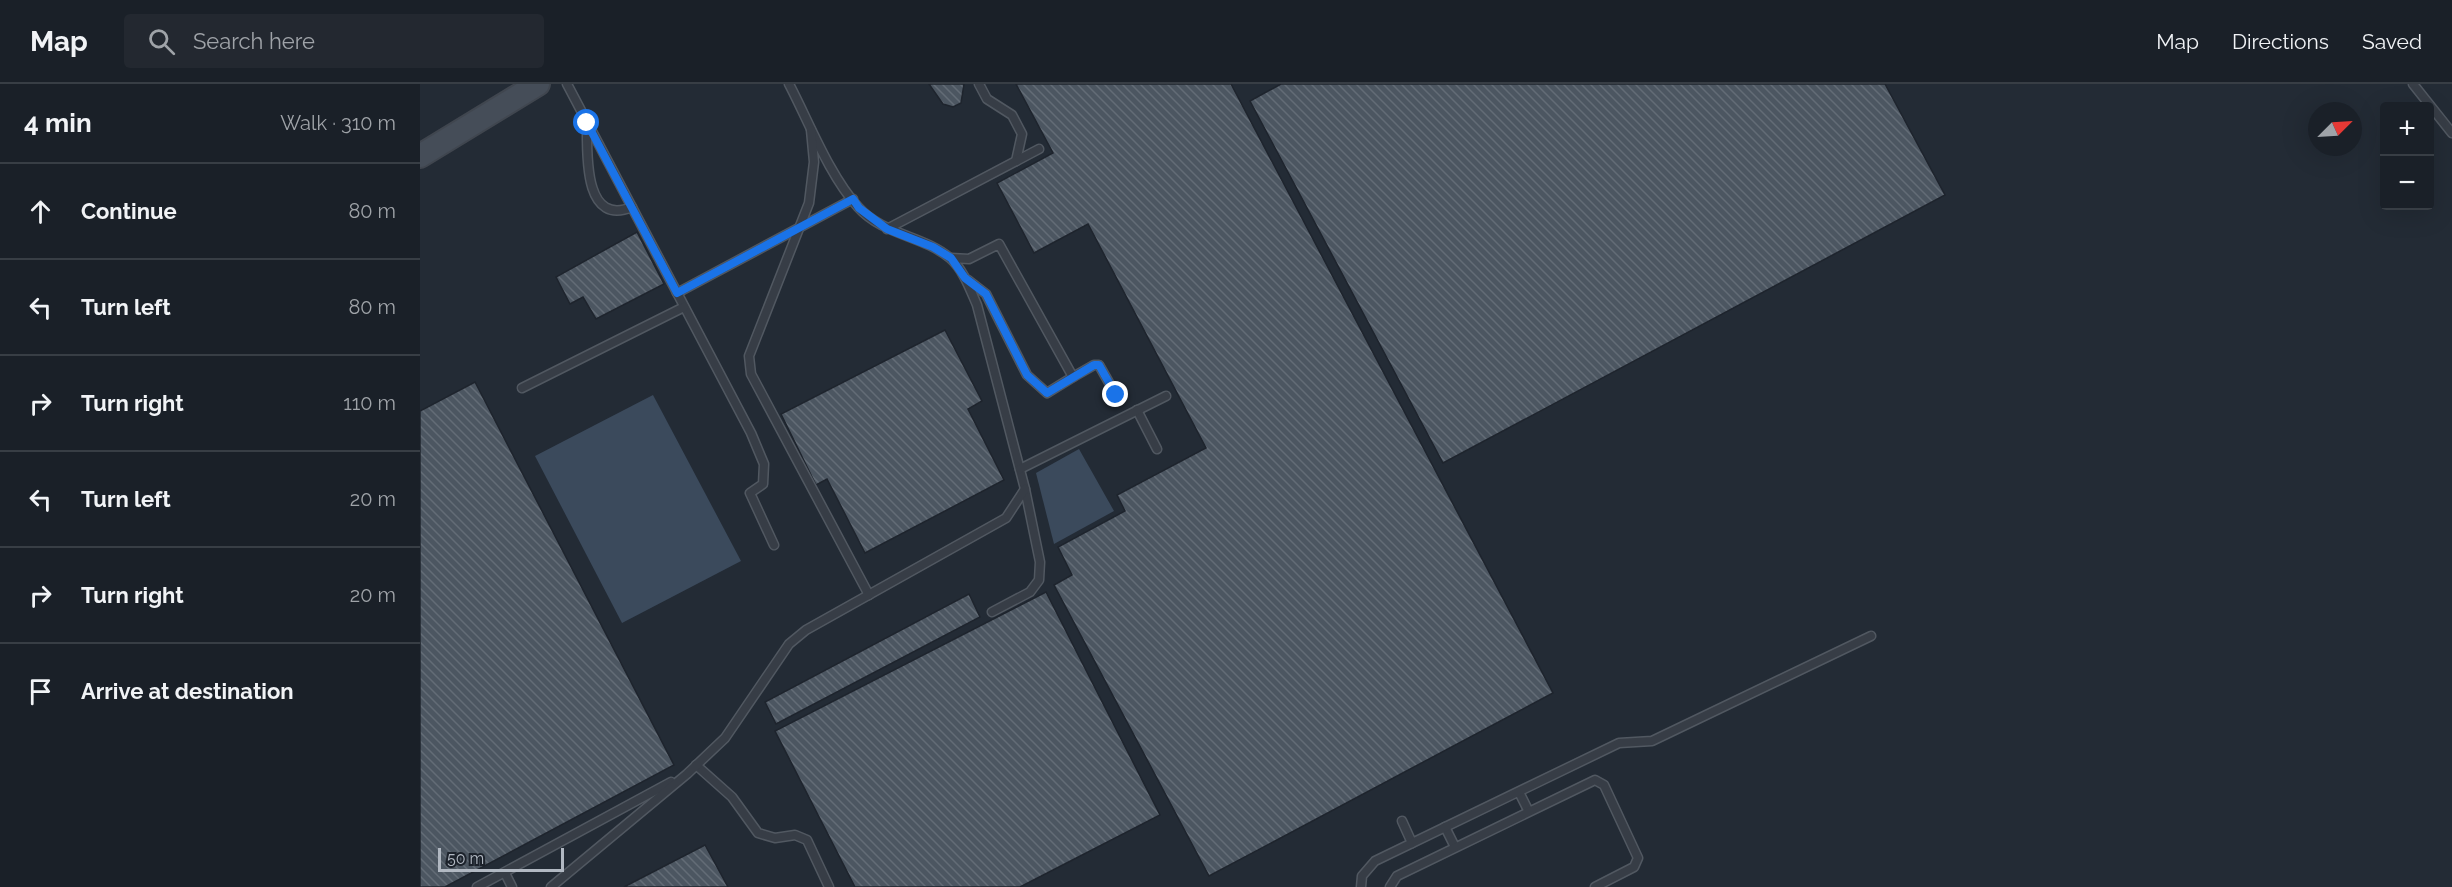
<!DOCTYPE html>
<meta charset="utf-8">
<style>
:root{--surface:#1a2028;--page:#232830;--text:#f1f3f6;--muted:#9fa3a8;--line:#383e45}
body{margin:0;font-family:Raleway,sans-serif;background:var(--page);color:var(--text)}
.controls{position:absolute;right:18px;top:18px;display:grid;overflow:hidden;border-radius:6px;box-shadow:0 6px 24px #0002}
.controls button{width:54px;height:54px;display:grid;place-items:center;padding:0;border:0;border-bottom:2px solid var(--line);background:var(--surface);color:var(--text);font:30px sans-serif}
.compass{position:absolute;left:1888px;top:18px;width:54px;height:54px;border-radius:50%;background:var(--surface);box-shadow:0 6px 24px #0002;rotate:66deg}
.scale{position:absolute;left:18px;bottom:15px;width:126px;box-sizing:border-box;padding-left:6px;border:3px solid #b1b8c2;border-top:0;font-size:16px;line-height:21px;white-space:nowrap;color:#b1b8c2;-webkit-text-stroke:4px #1c222b;paint-order:stroke}
.stop{position:absolute;width:18px;height:18px;margin:-14px;border:4px solid #1a73e8;border-radius:50%;background:#fff}
.stop.end{background:#1a73e8;border-color:#fff;box-shadow:0 2px 6px #0008}
.list{margin:0;padding:0;list-style:none}
h2{display:flex;justify-content:space-between;align-items:center;height:78px;margin:0;padding:0 24px;font-size:26px}
h2 small{font-size:20px;font-weight:400;color:var(--muted)}
.list li{display:grid;grid-template-columns:39px 1fr auto;gap:18px;align-items:center;box-sizing:border-box;height:96px;padding:0 24px;border-top:2px solid var(--line)}
.list b{display:block;font-size:22px;white-space:nowrap}
.list em{font-size:20px;font-style:normal;color:var(--muted)}
.icon{flex:none;width:33px;height:33px;fill:none;stroke:currentColor;stroke-width:2;stroke-linecap:round;stroke-linejoin:round}
.map{position:relative;flex:none;width:2032px;height:803px;overflow:hidden}
header{display:flex;align-items:center;gap:36px;box-sizing:border-box;height:84px;padding:0 30px;background:var(--surface);border-bottom:2px solid var(--line)}
header strong{font-size:28px}
nav{display:flex;gap:33px;margin-inline-start:auto;font-size:21px}
.search{width:420px;height:54px;background:var(--page);display:flex;align-items:center;gap:15px;box-sizing:border-box;padding:0 21px;border-radius:6px;color:var(--muted);font-size:22px}
main{display:flex}
aside{flex:1;background:var(--surface)}
.map>svg:first-child{display:block}
.water{fill:#3b4a5c}
.building{fill:url(#building-back-hatch);stroke:#1e242d;stroke-width:1.5}
.lines{fill:none;stroke-linecap:round;stroke-linejoin:round}
.lane-casing{stroke:#515861;stroke-width:11}
.secondary-casing{stroke:#40464f;stroke-width:26}
.lane{stroke:#373d46;stroke-width:8}
.secondary{stroke:#454d58;stroke-width:22}
.route{stroke:#1a73e8;stroke-width:8}
</style>
<header>
<strong>Map</strong>
<div class="search"><svg class="icon" aria-label="search" viewBox="0 0 24 24"><circle cx="10" cy="10" r="6"/><path d="M15 15l6 6"/></svg>Search here</div>
<nav><a>Map</a><a>Directions</a><a>Saved</a></nav>
</header>
<main>
<aside>
<h2>4 min<small>Walk · 310 m</small></h2>
<ul class="list">
<li><svg class="icon" aria-label="ahead" viewBox="0 0 24 24"><path d="M12 20V5M6 11l6-6 6 6"/></svg><div><b>Continue</b></div><em>80 m</em></li>
<li><svg class="icon" aria-label="left" viewBox="0 0 24 24"><path d="M17 20v-9H6M10 6l-5 5 5 5"/></svg><div><b>Turn left</b></div><em>80 m</em></li>
<li><svg class="icon" aria-label="right" viewBox="0 0 24 24"><path d="M7 20v-9h11M14 6l5 5-5 5"/></svg><div><b>Turn right</b></div><em>110 m</em></li>
<li><svg class="icon" aria-label="left" viewBox="0 0 24 24"><path d="M17 20v-9H6M10 6l-5 5 5 5"/></svg><div><b>Turn left</b></div><em>20 m</em></li>
<li><svg class="icon" aria-label="right" viewBox="0 0 24 24"><path d="M7 20v-9h11M14 6l5 5-5 5"/></svg><div><b>Turn right</b></div><em>20 m</em></li>
<li><svg class="icon" aria-label="arrive" viewBox="0 0 24 24"><path d="M6 21V4h12l-3 4 3 4H6"/></svg><div><b>Arrive at destination</b></div></li>
</ul>
</aside>
<div class="map">
<svg width="2032" height="803" viewBox="0 0 2032 803">
<defs>
<pattern id="building-back-hatch" width="6" height="6" patternUnits="userSpaceOnUse" patternTransform="scale(1.5)"><rect width="6" height="6" fill="#4c5661"/><path d="M-1 5l2 2M0 0l6 6M5-1l2 2" fill="none" stroke="#636c76"/></pattern>
</defs>
<rect width="100%" height="100%" fill="#232b35"/>
<g class="water">
<path d="M233 311 321 477 202 539 115 372Z"/>
<path d="M659 365 694 427 634 460 616 389Z"/>
</g>
<g class="building">
<path d="M509 0H544L541 19 533 23 523 20Z"/>
<path d="M596 0H811L1133 609 789 792 634 501 652 491 638 463 705 427 697 411 786 364 668 140 614 169 577 99 633 69Z"/>
<path d="M861 0H1465L1525 111 1023 379 830 17Z"/>
<path d="M217 148 244 200 176 235 163 213 150 220 136 193Z"/>
<path d="M525 246 562 317 548 325 584 396 445 469 407 395 396 401 361 330Z"/>
<path d="M55 298 254 681 25 803H0V327Z"/>
<path d="M626 508 740 731 600 803H435L355 647Z"/>
<path d="M549 510 560 533 356 640 345 618Z"/>
<path d="M285 761 308 803H204Z"/>
</g>
<g class="lines">
<defs>
<g id="lane">
<path d="M147 0 331 349 344 380 343 400 330 409 354 461"/>
<path d="M369 0C389 38 409 91 438 123 463 151 502 151 530 174 543 185 550 205 557 221L605 405 620 478 619 496 610 508 572 528"/>
<path d="M559 0 567 15 592 31 602 50 596 77"/>
<path d="M1993 0 2032 49"/>
<path d="M167 42C167 71 164 143 212 123"/>
<path d="M391 46 394 78 389 119 329 272 331 290 449 511"/>
<path d="M467 145 619 65"/>
<path d="M531 174 549 175 579 160 653 293 627 309 607 291 566 210 548 196"/>
<path d="M257 209 433 115"/>
<path d="M653 293 674 281H679L696 311"/>
<path d="M102 304 264 223"/>
<path d="M717 326 737 365"/>
<path d="M600 385 746 312"/>
<path d="M276 681 312 713 338 749 355 754 375 751 387 756 409 803"/>
<path d="M1099 708 1108 726"/>
<path d="M982 737 992 759"/>
<path d="M1025 743 1035 763"/>
<path d="M85 789 92 803"/>
<path d="M57 803 251 698"/>
<path d="M131 803 267 690 305 654 369 560 386 546 586 434 605 405"/>
<path d="M941 803 942 792 955 777 1199 659 1232 657 1451 552"/>
<path d="M970 803 977 792 1175 696 1184 701 1218 774 1214 783 1175 803"/>
</g>
<path id="secondary" d="M0 72 118 0"/>
</defs>
<use href="#lane" class="lane-casing"/>
<use href="#secondary" class="secondary-casing"/>
<use href="#lane" class="lane"/>
<use href="#secondary" class="secondary"/>
</g>
<g class="lines">
<path class="route" d="M167 39 257 209 433 115 439 124 467 145 513 163 531 174 545 194 566 210 607 291 627 309 674 281H679L696 311"/>
</g>
</svg>
<div class="controls">
<button>+</button>
<button>−</button>
</div>
<svg class="compass" viewBox="-18 -18 36 36"><path d="M0-13l5 13h-10z" fill="#e53935"/><path d="M0 13l5-13h-10z" fill="#9fa3a8"/></svg>
<div class="scale">50 m</div>
<div class="stop" style="left:167px;top:39px"></div>
<div class="stop end" style="left:696px;top:311px"></div>
</div>
</main>
